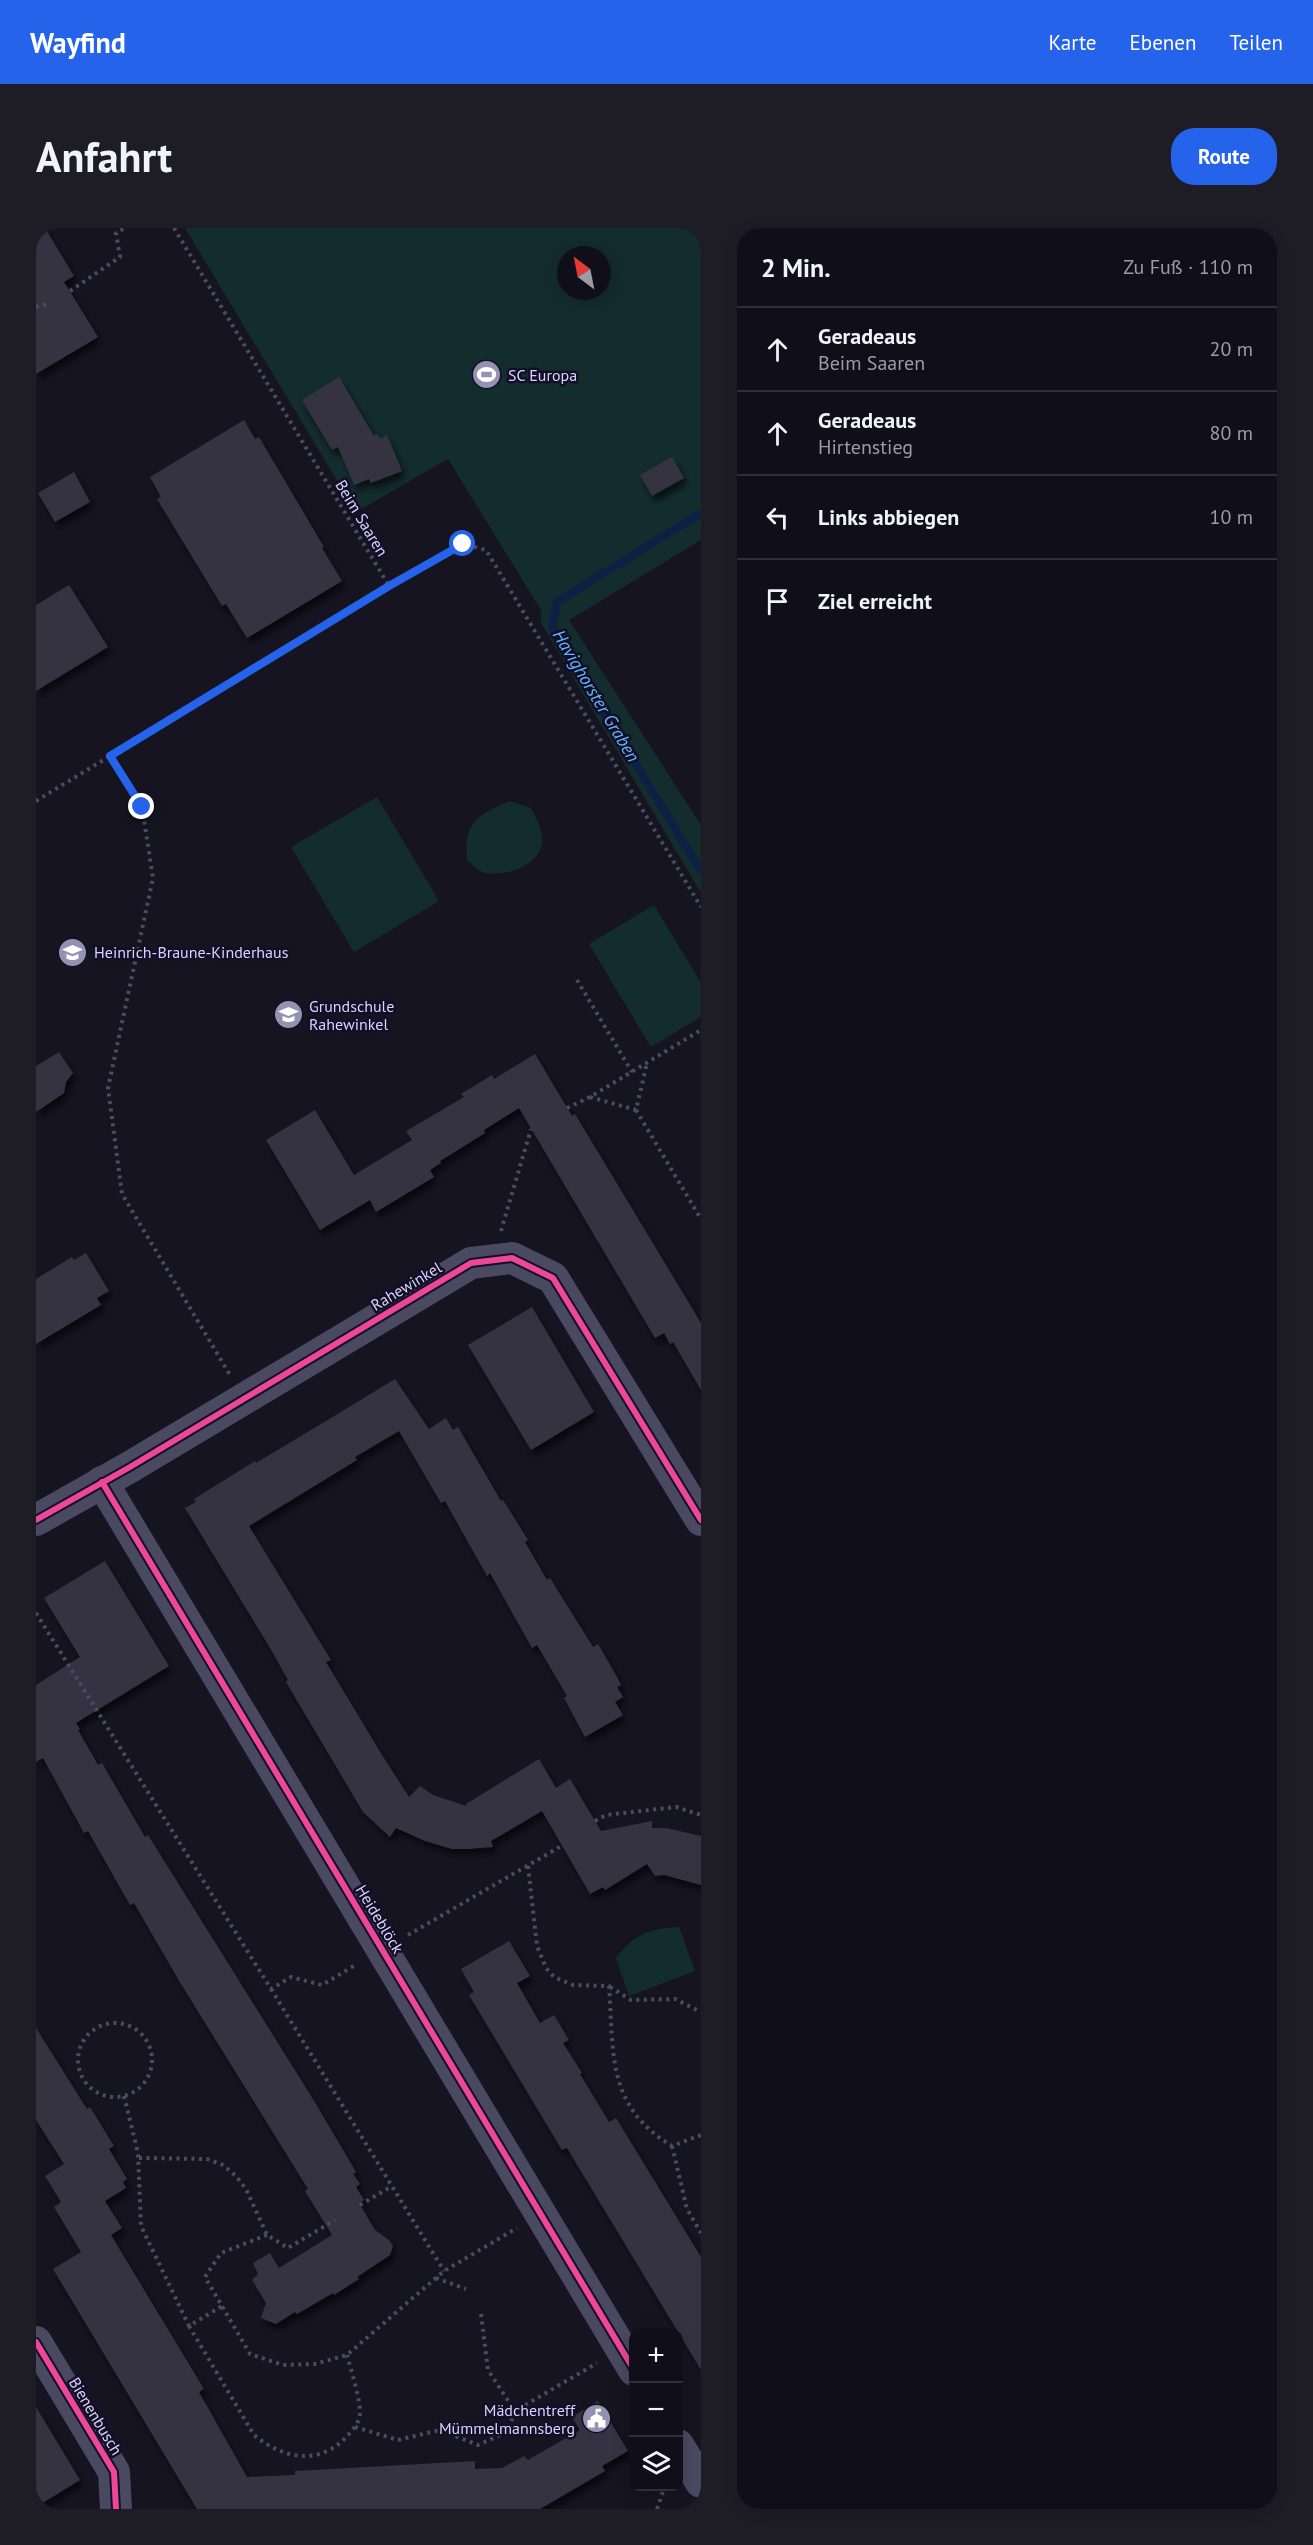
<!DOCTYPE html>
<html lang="de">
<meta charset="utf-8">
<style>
:root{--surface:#100f19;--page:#1e1d26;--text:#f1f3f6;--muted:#9c9ca2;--line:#302f38;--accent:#2563eb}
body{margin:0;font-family:"PT Sans",sans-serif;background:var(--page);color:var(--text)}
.controls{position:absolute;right:18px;bottom:18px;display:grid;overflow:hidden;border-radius:12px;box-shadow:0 3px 15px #0003}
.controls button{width:54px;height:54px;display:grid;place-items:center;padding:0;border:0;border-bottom:2px solid var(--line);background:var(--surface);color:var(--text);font:30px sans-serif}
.compass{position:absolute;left:521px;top:18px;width:54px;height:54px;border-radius:50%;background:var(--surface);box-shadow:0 3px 15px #0003;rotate:328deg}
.stop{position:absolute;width:18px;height:18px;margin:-14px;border:4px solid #2563eb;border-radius:50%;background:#fff}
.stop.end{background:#2563eb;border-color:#fff;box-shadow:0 2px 6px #0008}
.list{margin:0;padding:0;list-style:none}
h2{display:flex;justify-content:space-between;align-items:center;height:78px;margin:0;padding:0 24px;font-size:26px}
h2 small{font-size:20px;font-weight:400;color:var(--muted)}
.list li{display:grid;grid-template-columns:39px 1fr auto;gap:18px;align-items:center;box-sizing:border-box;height:84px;padding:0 24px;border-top:2px solid var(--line)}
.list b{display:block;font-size:22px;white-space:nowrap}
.list p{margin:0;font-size:20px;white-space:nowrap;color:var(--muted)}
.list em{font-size:20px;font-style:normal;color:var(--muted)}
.icon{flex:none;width:33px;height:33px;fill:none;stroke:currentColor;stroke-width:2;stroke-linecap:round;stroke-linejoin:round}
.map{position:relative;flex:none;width:665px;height:2281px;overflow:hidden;border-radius:24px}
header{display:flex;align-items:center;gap:36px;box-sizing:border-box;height:84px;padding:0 30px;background:var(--accent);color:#fff}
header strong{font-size:28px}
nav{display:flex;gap:33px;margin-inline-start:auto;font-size:21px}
.intro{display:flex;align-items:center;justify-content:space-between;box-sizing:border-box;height:144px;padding:0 36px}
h1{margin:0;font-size:42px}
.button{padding:15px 27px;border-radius:24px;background:var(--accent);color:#fff;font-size:21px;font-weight:700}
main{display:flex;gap:36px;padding:0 36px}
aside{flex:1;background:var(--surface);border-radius:24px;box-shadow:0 3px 15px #0003}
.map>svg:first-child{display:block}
.green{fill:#132c2d;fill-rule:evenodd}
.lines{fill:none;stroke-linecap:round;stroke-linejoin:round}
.stream{stroke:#0d2144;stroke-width:8}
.building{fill:#343243;filter:url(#shadow)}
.path{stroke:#44505f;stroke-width:4;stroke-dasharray:3 4.5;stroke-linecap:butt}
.minor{stroke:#4a4962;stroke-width:32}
.cycleway-casing{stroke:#130f26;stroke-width:10}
.cycleway{stroke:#ed469a;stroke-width:6}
.route{stroke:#2563eb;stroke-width:8}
.labels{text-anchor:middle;stroke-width:5;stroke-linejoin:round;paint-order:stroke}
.poi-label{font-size:16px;fill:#d9d4ff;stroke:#130f26;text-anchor:start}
.street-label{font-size:16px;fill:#d9d4ff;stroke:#130f26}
.water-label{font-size:18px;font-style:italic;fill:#62b6ff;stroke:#130f26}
</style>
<header>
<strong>Wayfind</strong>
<nav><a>Karte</a><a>Ebenen</a><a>Teilen</a></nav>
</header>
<div class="intro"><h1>Anfahrt</h1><a class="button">Route</a></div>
<main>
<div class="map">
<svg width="665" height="2281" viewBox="0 0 665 2281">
<defs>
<filter id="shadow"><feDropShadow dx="3.5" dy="6" stdDeviation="3" flood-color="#0009"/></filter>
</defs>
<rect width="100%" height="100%" fill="#161421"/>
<g class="green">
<path d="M149 0H665V312L533 392 665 597V665L505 395V382L412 231 320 284ZM530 27H566V63H530Z"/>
<path d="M341 569 403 673 318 724 255 619Z"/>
<path d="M474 573 495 580C500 591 510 607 505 620 497 640 469 648 450 645 443 644 436 636 431 632 428 594 441 587 474 573Z"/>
<path d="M618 677 665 755V789L615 819 553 716Z"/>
<path d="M643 1699 659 1743 593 1768 580 1730C597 1707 614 1700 643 1699Z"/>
</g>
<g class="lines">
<path class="stream" d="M665 285 521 374 516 399 665 643"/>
</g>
<g class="building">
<path d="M0 0H9L38 48 28 54 62 109 0 146Z"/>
<path d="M303 149 338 208 341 206 345 211 351 207 366 243 335 255 333 251 318 257 302 219 296 222 266 172Z"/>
<path d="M208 192 219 211 223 209 288 319 286 320 306 353 211 410 190 376 186 378 121 271 125 269 114 249Z"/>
<path d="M636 229 648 250 616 268 604 247Z"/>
<path d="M38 244 54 274 19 294 2 265Z"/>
<path d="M33 357 72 419 0 463V377Z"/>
<path d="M23 824 37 845 30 854 28 865 0 884V838Z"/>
<path d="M499 826 536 888 539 886 665 1095V1162L637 1114 634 1116 628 1105 619 1110 483 880 448 902 449 905 404 933 405 935 394 942 398 949 340 984 334 972 284 1002 230 912 279 882 318 947 376 912 370 903 428 869 425 866 456 847 458 851Z"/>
<path d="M50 1025 73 1063 61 1070 65 1077 0 1116V1051L36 1029 38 1032Z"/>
<path d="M496 1079 558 1184 495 1222 432 1117Z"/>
<path d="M359 1151 393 1201 410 1190 417 1202 422 1199 465 1273 467 1272 492 1312 489 1314 511 1352 514 1350 557 1419 562 1416 580 1447 585 1457 581 1459 587 1469 579 1474 587 1487 549 1509 528 1470 531 1468 501 1417 496 1420 454 1345 451 1348 409 1273 405 1275 363 1203 319 1229 321 1232 213 1298 295 1432 290 1434 346 1527 373 1569 384 1558 397 1567 430 1578V1576L503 1531 520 1560 534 1551 565 1603 616 1593V1600H630L665 1608V1657L628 1647 619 1648 611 1636 569 1662 567 1659 554 1666 506 1583 455 1613 457 1619 431 1621H416L389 1613 360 1600 354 1609 327 1584 250 1454 252 1452 234 1420 149 1280 160 1274 158 1271 219 1233 220 1235 295 1190Z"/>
<path d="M69 1333 133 1438 40 1495 44 1501 42 1502 62 1537 66 1535 109 1609 112 1607 280 1876 320 1944 317 1946 324 1956 320 1959 328 1972 323 1975 339 2002 353 2012 357 2018 354 2027 321 2049 323 2051 298 2067 297 2065 261 2086 259 2084 240 2096 225 2090 230 2075 216 2052 222 2046 217 2035 234 2025 243 2040 296 2007 269 1963 272 1961 145 1756 98 1675 94 1677 52 1603 48 1605 7 1530 0 1534V1457L44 1429 8 1370Z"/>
<path d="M473 1713 494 1748 481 1755 504 1795 518 1787 533 1812 527 1815 546 1845 544 1846 573 1894 580 1890 665 2029V2142L531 1920 526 1922 433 1767 438 1764 425 1741Z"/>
<path d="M0 1800 51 1881 54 1879 78 1918 73 1921 91 1951 87 1954 90 1960 69 1973 86 2000 75 2007 168 2161 163 2164 211 2249 259 2247V2243L439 2233V2241L466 2240 488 2228 492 2232 544 2202 536 2189 562 2173 592 2223 566 2238 569 2243 504 2281H161L17 2041 45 2024 18 1979 25 1974 9 1948 28 1936 0 1892Z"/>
<path d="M0 2179 44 2252 0 2279Z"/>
</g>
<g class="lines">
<g class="path">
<path d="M138 0 353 358"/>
<path d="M34 63 84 29 80 5 89 0"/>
<path d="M0 79 12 76"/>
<path d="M74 528 106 579 117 650 72 860 86 966 194 1147"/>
<path d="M0 573 353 358 427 316 450 322 665 679"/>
<path d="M541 752 596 844"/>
<path d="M554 869 600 882 611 835"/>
<path d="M531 880 554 869 665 802"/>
<path d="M600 882 665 991"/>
<path d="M465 1003 495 901"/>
<path d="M0 1385 235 1761 255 1749 286 1757 321 1736"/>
<path d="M559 1593 570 1587 640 1579 665 1587"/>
<path d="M492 1638 501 1718 510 1740 518 1749 537 1757 573 1758C578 1826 570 1878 636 1918L665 1907"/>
<path d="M372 1707 527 1617"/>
<path d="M574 1759 595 1772 639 1771 665 1784"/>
<path d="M235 1761 408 2043"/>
<circle cx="79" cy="1832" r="37"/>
<path d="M88 1868 102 1925 105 1998 153 2098 186 2078"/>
<path d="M636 1918 651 1981 665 2005"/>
<path d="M103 1930 171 1931 187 1937 200 1948 210 1961 231 2007 252 2020 299 1992"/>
<path d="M324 1977 356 1958"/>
<path d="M231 2007 185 2025 169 2049 214 2126 247 2137 279 2136 311 2127 408 2043 481 2000"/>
<path d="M400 2050 430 2061"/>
<path d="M445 2086 452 2142 479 2183"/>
<path d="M153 2098 218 2207C247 2231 285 2239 313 2206 317 2201 324 2193 324 2186 325 2173 315 2142 311 2127"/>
<path d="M319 2199 362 2212 404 2202 442 2217 471 2204 479 2183 561 2135"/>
<path d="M621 2281 629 2258"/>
</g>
<g class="minor">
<path d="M66 1254 598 2142"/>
<path d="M0 1292 94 1239 435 1035 476 1030 517 1050 665 1292"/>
<path d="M0 2114 78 2244 80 2281"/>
<path d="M642 2217 665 2254"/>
</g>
<defs>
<g id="cycleway">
<path d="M66 1254 598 2142"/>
<path d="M0 1292 94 1239 435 1035 476 1030 517 1050 665 1292"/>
<path d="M0 2114 78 2244 80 2281"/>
</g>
</defs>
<use href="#cycleway" class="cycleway-casing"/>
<use href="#cycleway" class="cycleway"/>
</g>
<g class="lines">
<path class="route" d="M106 579 74 528 353 358 427 316"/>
</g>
<defs>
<symbol id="stadium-disc" viewBox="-11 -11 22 22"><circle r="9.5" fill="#9591b1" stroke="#130f26"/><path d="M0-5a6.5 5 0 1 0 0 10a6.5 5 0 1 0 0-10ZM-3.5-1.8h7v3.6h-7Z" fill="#fff"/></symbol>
<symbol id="school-disc" viewBox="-11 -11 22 22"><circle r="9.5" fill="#9591b1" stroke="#130f26"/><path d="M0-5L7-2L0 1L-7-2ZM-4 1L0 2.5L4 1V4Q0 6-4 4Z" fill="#fff"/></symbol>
<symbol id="civic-disc" viewBox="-11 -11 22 22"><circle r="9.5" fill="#9591b1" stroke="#130f26"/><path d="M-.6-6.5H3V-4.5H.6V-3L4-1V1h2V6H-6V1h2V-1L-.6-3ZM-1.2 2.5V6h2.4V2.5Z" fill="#fff"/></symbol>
</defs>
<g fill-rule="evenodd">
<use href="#stadium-disc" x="434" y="130" width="33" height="33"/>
<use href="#school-disc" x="20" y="708" width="33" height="33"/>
<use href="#school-disc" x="236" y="770" width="33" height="33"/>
<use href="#civic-disc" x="544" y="2174" width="33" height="33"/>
</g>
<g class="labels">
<g class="poi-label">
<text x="472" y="153">SC Europa</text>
<text x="58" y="730">Heinrich-Braune-Kinderhaus</text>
<text x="273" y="784">Grundschule<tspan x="273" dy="18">Rahewinkel</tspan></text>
<text x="539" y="2188" text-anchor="end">Mädchentreff<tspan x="539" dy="18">Mümmelmannsberg</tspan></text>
</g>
<g class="street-label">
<text transform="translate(326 290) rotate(59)" y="6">Beim Saaren</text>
<text transform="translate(370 1058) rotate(-31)" y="6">Rahewinkel</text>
<text transform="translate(344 1691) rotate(59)" y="6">Heideblöck</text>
<text transform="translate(60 2188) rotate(59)" y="6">Bienenbusch</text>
</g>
<g class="water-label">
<text transform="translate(560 468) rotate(59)" y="6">Havighorster Graben</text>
</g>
</g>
</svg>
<div class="controls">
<button>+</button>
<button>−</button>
<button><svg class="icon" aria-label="layers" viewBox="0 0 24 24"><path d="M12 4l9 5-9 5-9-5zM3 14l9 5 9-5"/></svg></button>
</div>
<svg class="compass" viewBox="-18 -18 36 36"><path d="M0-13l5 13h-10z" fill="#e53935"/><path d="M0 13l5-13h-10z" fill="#9c9ca2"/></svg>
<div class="stop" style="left:427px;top:316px"></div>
<div class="stop end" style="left:106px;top:579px"></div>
</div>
<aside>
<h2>2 Min.<small>Zu Fuß · 110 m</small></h2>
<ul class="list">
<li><svg class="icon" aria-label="ahead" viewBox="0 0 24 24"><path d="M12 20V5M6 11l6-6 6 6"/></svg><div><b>Geradeaus</b><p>Beim Saaren</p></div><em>20 m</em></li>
<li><svg class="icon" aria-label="ahead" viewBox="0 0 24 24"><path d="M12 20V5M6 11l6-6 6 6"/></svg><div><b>Geradeaus</b><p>Hirtenstieg</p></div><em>80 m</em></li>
<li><svg class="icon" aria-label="left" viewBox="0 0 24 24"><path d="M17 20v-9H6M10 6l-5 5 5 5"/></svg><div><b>Links abbiegen</b></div><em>10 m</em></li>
<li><svg class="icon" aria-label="arrive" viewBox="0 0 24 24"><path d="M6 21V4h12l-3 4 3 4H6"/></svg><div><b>Ziel erreicht</b></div></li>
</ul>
</aside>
</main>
